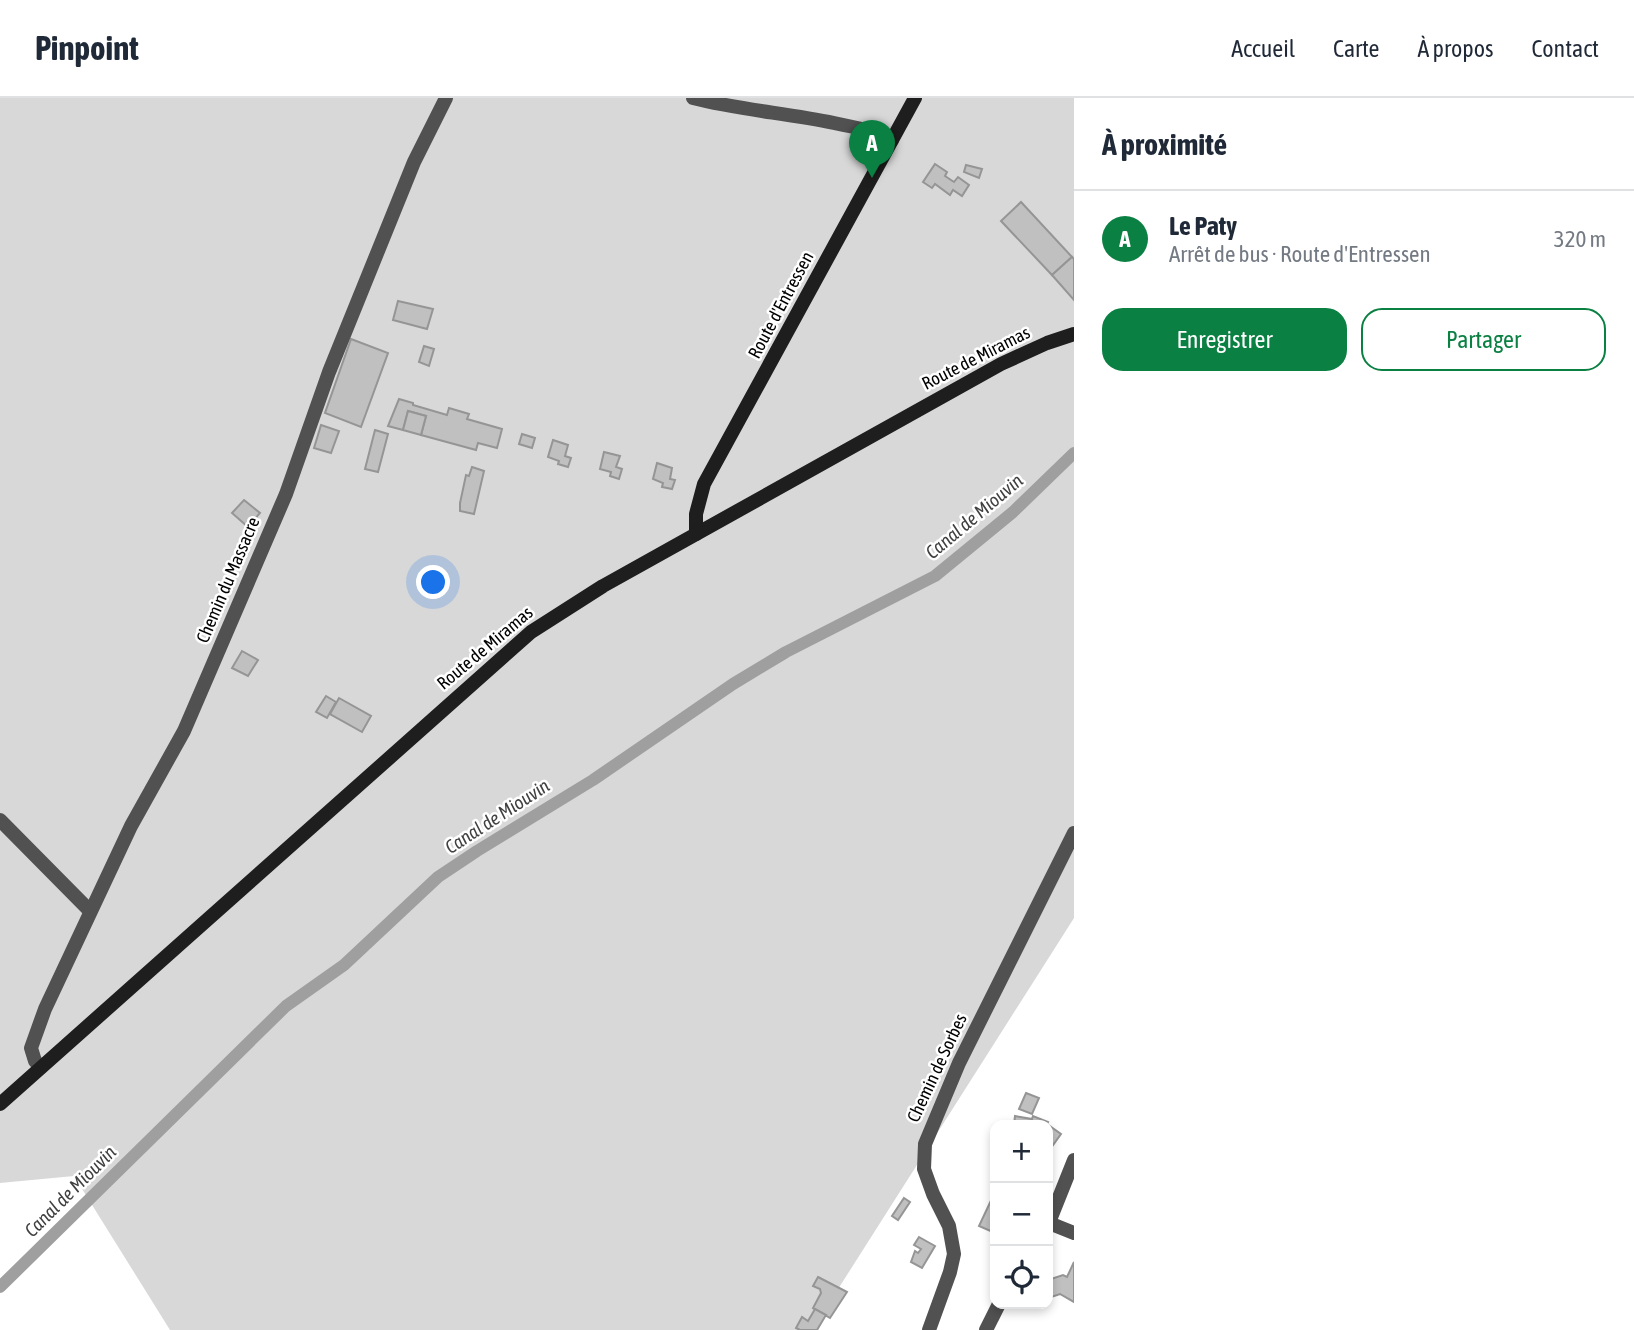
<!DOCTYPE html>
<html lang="fr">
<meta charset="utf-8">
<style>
:root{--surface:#fff;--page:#f6f6f7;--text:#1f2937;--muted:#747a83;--line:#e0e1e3;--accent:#0b8043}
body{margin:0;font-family:"Asap Condensed",sans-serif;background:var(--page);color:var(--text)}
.controls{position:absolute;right:21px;bottom:21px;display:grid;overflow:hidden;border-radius:14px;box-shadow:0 4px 10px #0003}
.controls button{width:63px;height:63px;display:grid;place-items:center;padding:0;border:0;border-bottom:2px solid var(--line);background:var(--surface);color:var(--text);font:35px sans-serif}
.you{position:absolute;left:434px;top:485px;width:24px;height:24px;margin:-18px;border:5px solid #fff;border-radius:50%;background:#1a73e8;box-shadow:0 0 0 10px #1a73e833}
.badge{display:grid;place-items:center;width:46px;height:46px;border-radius:50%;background:var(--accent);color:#fff;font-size:23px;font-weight:700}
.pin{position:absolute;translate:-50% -58px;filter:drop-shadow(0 2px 4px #0008)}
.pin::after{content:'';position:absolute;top:37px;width:24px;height:21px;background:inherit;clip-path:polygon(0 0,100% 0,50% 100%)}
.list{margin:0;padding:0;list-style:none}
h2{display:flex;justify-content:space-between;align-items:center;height:91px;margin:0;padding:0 28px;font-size:30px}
h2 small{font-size:23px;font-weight:400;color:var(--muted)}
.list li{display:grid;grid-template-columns:46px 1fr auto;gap:21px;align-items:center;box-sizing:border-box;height:98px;padding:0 28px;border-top:2px solid var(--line)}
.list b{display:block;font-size:26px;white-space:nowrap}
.list p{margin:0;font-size:23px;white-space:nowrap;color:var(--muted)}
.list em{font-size:23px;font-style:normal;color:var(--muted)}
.actions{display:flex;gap:14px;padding:21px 28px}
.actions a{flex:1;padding:16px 0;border:2px solid var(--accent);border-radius:21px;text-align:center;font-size:24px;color:var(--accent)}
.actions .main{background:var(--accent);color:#fff}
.icon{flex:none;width:38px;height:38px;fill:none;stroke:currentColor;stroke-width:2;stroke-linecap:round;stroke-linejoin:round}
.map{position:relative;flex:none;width:1074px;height:1232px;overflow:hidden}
header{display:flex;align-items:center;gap:42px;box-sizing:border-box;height:98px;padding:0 35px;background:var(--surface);border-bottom:2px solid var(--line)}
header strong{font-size:33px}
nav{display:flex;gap:38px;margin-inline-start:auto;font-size:24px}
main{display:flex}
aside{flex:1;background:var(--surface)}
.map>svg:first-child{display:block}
.green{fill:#d8d8d8}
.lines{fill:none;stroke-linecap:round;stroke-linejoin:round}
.canal{stroke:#9f9f9f;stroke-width:12}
.building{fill:#c0c0c0;stroke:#959595;stroke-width:2}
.minor{stroke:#515151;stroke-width:14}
.tertiary{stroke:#515151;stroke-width:14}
.secondary{stroke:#1e1e1e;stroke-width:14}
.labels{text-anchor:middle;stroke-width:5;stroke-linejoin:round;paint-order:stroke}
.street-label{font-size:18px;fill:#000;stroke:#fff}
.water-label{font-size:19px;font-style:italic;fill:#404040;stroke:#fff}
</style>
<header>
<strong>Pinpoint</strong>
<nav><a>Accueil</a><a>Carte</a><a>À propos</a><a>Contact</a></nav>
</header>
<main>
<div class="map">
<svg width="1074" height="1232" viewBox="0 0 1074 1232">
<rect width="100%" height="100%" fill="#fff"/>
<path class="green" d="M0 0H1074V820L812 1232H170L74 1078 0 1085Z"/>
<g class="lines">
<path class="canal" d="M0 1189 286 908 344 867 438 779 477 753 593 682 733 586 786 554 935 478 1013 414 1074 355"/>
</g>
<g class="building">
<path d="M935 66 947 74 945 78 954 84 958 79 969 87 962 98 953 92 950 97 935 86 932 90 923 84Z"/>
<path d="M966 67 982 71 979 80 964 74Z"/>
<path d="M1021 104 1072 159 1052 177 1001 123Z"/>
<path d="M1072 159 1074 161V202L1052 177Z"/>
<path d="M398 203 433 211 427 231 393 222Z"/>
<path d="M351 241 388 255 361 329 325 315Z"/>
<path d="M424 248 434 251 429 268 419 264Z"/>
<path d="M399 301 413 305V307L447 317 449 310 469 316 467 321 502 331 497 350 478 345 476 352 421 337 426 318 408 313 403 332 388 328Z"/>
<path d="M408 313 426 318 421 337 403 332Z"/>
<path d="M321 327 339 333 331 355 314 350Z"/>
<path d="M375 332 388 336 378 374 365 371Z"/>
<path d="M522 336 535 340 532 350 519 346Z"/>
<path d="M553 342 568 347 565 358 571 360 568 369 558 366 559 363 548 359Z"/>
<path d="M604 354 620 358 616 369 622 371 619 381 610 378 611 374 600 371Z"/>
<path d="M657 365 672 370 670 381 675 382 672 391 662 389 663 385 653 381Z"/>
<path d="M472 369 484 373 474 416 460 413V405L466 377 469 378Z"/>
<path d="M244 402 260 415 248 429 232 415Z"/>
<path d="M242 553 258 562 248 578 232 570Z"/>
<path d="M326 598 336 604 327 620 316 614Z"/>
<path d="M339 600 371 618 362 634 330 616Z"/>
<path d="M1026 995 1039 1000 1032 1016 1019 1011Z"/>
<path d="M1015 1018 1032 1021 1033 1018 1048 1024 1047 1026 1061 1036 1051 1050 1048 1048V1027H1014Z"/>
<path d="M995 1094V1135L979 1128Z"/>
<path d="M904 1100 910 1104 898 1122 892 1118Z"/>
<path d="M919 1139 935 1148 922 1170 911 1164 915 1153 918 1155 921 1151 914 1147Z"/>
<path d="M1074 1164V1204L1060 1196 1048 1200V1182L1063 1177 1067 1179Z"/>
<path d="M818 1179 847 1194 830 1220 813 1210 821 1195 820 1191 813 1188Z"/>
<path d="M815 1211 826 1217 817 1232H800L796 1230 802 1219 808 1223Z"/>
</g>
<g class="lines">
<g class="minor">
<path d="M693 0C739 12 787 15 834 25 854 29 874 33 892 42"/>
<path d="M0 722 90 813"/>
<path d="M41 969 35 963 31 950 45 911 131 728 184 633 286 396 329 274 414 64 446 0"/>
<path d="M1049 1125 1074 1135"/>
<path d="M1048 1127 1074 1062"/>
<path d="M986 1232 999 1206"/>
</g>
<path class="tertiary" d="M929 1232 950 1174 954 1156 949 1128 933 1096 924 1071 925 1046 959 965 1074 735"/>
<g class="secondary">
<path d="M696 436V416L704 386 915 0"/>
<path d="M0 1006 531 534 603 488 1001 266 1047 245 1074 236"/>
</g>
</g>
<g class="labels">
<g class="street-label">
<text transform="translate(781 207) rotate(-62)" y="6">Route d'Entressen</text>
<text transform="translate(976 260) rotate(-27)" y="6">Route de Miramas</text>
<text transform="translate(228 482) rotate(-67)" y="6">Chemin du Massacre</text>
<text transform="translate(485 550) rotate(-40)" y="6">Route de Miramas</text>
<text transform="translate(937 970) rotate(-65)" y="6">Chemin de Sorbes</text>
</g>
<g class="water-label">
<text transform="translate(974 418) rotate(-40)" y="7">Canal de Miouvin</text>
<text transform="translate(497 718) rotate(-33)" y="7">Canal de Miouvin</text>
<text transform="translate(70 1093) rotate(-45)" y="7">Canal de Miouvin</text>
</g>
</g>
</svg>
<div class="controls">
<button>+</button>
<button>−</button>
<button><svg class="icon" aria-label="locate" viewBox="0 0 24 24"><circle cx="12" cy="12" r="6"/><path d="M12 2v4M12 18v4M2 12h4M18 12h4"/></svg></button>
</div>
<div class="you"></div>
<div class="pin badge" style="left:872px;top:80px">A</div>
</div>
<aside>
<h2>À proximité<small></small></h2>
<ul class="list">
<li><span class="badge">A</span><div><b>Le Paty</b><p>Arrêt de bus · Route d'Entressen</p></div><em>320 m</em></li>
</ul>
<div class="actions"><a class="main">Enregistrer</a><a>Partager</a></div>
</aside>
</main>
